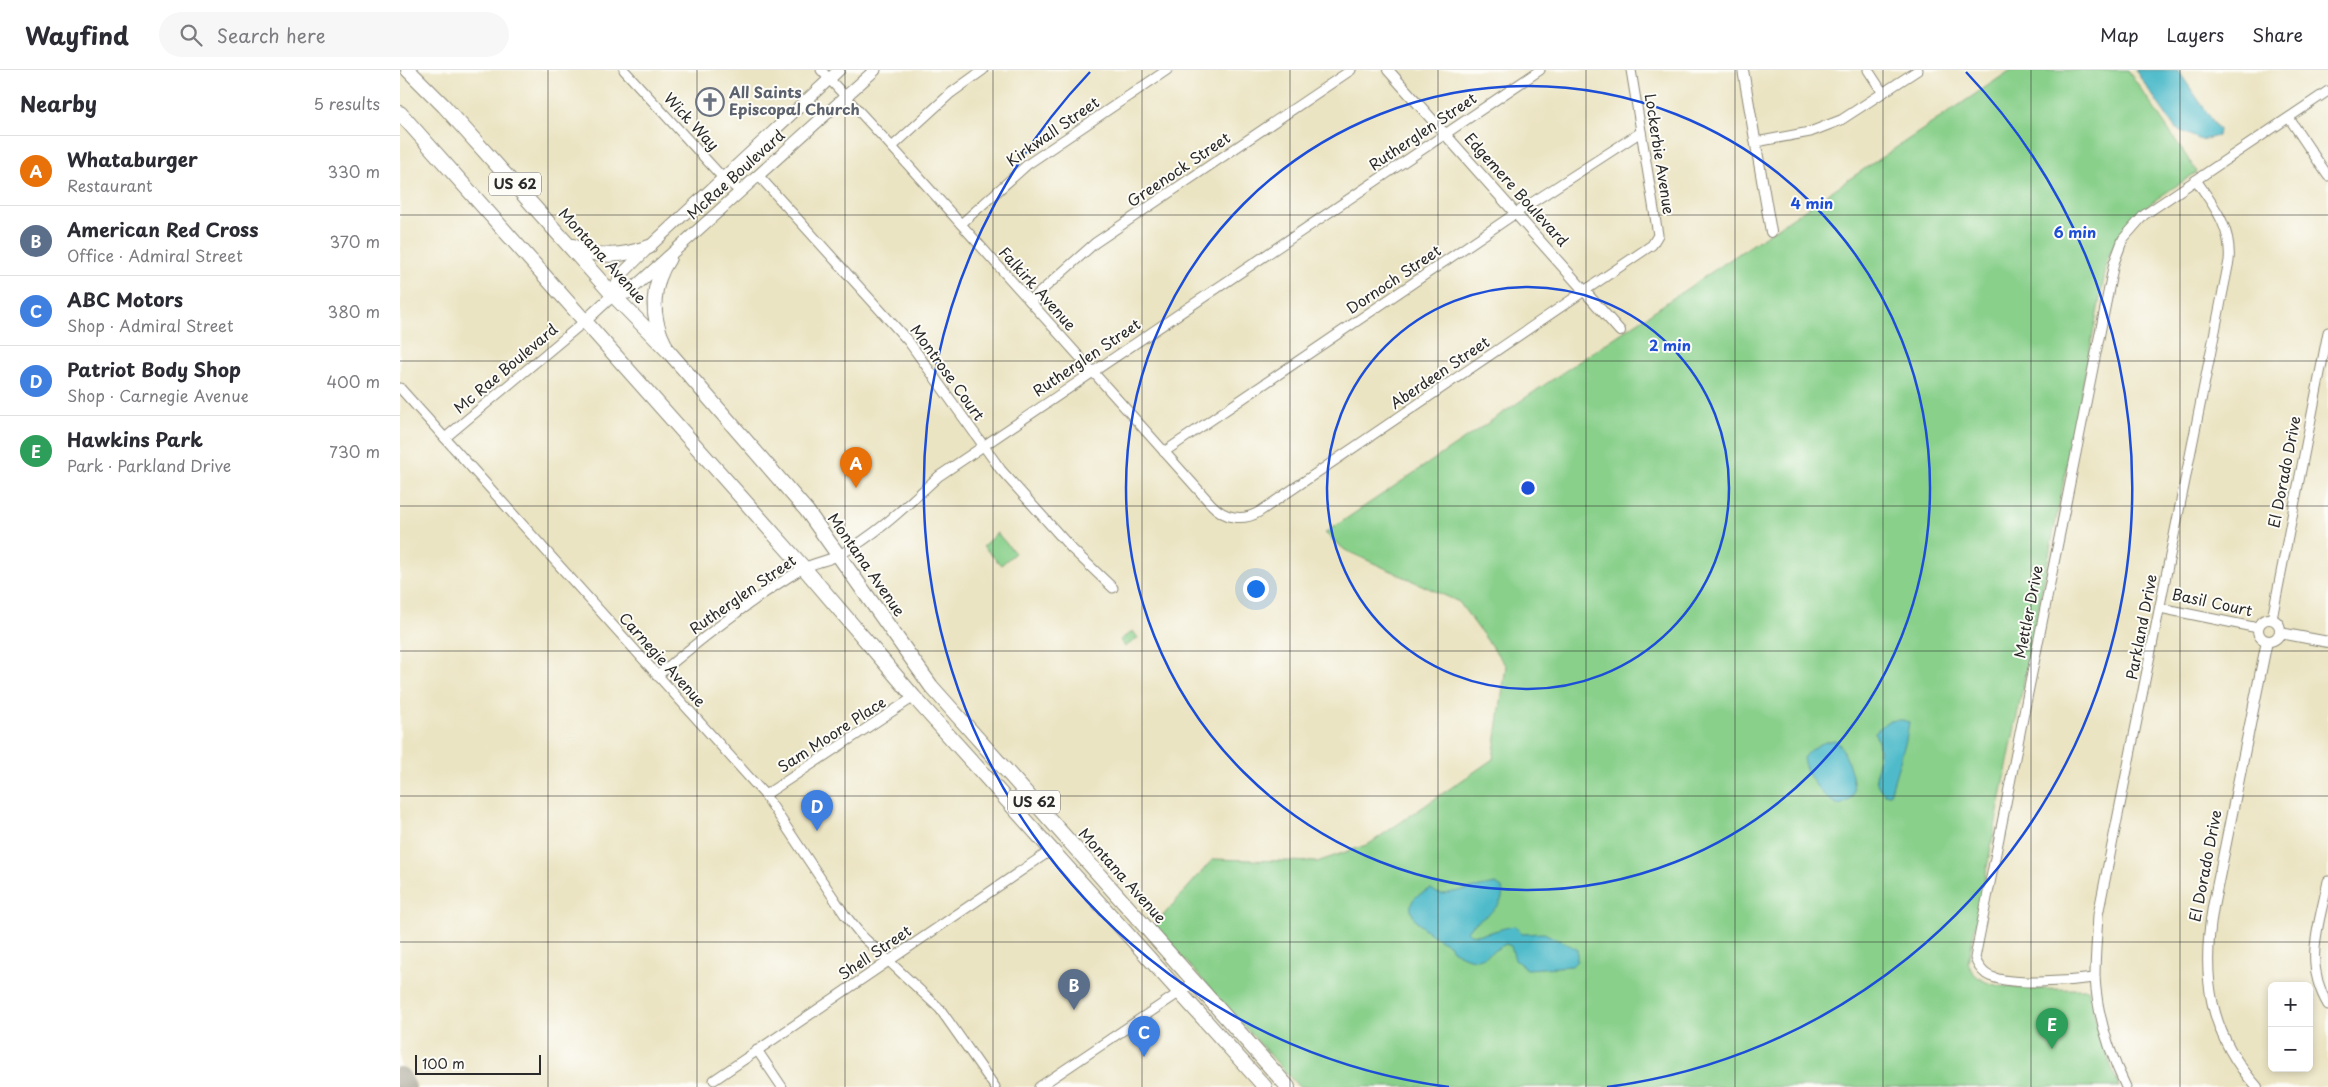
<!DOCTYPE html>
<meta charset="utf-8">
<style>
:root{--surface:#fff;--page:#f7f7f7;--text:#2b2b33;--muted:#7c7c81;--line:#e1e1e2;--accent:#111827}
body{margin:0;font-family:"Playpen Sans",sans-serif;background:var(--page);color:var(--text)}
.controls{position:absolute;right:15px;bottom:15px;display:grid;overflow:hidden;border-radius:8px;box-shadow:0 2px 8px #0003}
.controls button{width:45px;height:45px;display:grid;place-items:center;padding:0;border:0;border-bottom:1px solid var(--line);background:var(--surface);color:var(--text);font:25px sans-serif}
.scale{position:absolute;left:15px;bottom:12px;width:126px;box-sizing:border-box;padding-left:5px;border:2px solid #2b2b2b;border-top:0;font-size:14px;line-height:18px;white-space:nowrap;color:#2b2b2b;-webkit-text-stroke:4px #fdfcf7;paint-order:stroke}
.you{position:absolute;left:855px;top:518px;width:18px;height:18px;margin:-12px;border:4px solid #fff;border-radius:50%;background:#1a73e8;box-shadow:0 0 0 8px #1a73e833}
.badge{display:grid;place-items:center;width:32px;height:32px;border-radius:50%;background:var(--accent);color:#fff;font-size:16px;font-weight:700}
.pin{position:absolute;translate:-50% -41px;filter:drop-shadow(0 1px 2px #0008)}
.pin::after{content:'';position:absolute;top:26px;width:18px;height:15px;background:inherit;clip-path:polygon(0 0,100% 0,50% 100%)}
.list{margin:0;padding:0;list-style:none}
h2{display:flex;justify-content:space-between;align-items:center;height:65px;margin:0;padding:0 20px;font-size:21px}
h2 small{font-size:16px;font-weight:400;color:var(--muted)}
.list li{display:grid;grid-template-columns:32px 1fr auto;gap:15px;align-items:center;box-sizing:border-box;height:70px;padding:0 20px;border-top:1px solid var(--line)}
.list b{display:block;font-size:19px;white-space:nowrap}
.list p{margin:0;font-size:16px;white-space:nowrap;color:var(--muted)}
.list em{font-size:16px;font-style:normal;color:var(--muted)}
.icon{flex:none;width:28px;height:28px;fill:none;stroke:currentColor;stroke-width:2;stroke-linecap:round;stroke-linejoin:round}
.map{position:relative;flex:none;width:1928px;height:1017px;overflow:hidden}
header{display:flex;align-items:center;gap:30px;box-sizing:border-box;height:70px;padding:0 25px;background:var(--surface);border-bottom:1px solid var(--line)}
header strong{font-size:24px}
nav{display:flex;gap:28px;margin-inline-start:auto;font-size:18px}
.search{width:350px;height:45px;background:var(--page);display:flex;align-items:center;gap:12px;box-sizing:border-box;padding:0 18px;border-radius:28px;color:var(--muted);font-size:19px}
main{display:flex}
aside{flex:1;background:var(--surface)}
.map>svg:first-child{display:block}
.green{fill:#89d08b;stroke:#5a7e5b}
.water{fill:#4fbbca;stroke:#3d737a}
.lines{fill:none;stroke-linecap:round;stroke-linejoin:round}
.taxiway{stroke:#8b8877;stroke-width:22}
.minor-casing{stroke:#8b8877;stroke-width:11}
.tertiary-casing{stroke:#8b8877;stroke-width:12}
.secondary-casing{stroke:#8b8877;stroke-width:13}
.trunk-casing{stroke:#8b8877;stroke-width:16}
.minor{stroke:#fff;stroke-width:9}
.tertiary{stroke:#fff;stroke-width:10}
.secondary{stroke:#fff;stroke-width:11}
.trunk{stroke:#fff;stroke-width:14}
.grid{fill:none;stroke:#2b2b2b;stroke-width:1;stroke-opacity:0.55}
.ring{fill:none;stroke:#1d4ed8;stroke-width:2.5}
.labels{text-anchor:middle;stroke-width:4;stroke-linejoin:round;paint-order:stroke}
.shield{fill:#fdfcf7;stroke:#6a6a68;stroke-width:1}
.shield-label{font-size:14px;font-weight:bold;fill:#2b2b2b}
.worship-label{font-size:15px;font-weight:bold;fill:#5b616d;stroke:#fdfcf7;text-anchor:start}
.street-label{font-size:15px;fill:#2b2b2b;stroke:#fdfcf7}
.centre{fill:#1d4ed8;stroke:#fdfcf7;stroke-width:2.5}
.ring-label{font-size:15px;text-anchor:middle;font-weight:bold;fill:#1d4ed8;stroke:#fdfcf7;stroke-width:4;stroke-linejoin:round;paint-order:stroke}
</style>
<header>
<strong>Wayfind</strong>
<div class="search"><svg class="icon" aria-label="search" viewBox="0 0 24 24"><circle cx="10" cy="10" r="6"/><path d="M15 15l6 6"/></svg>Search here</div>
<nav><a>Map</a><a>Layers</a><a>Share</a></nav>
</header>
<main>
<aside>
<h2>Nearby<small>5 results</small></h2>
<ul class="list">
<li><span class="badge" style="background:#e8710a">A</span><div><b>Whataburger</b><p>Restaurant</p></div><em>330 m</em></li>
<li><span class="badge" style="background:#5c6f8a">B</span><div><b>American Red Cross</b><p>Office · Admiral Street</p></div><em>370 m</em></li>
<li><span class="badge" style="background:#3f7fe0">C</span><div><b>ABC Motors</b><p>Shop · Admiral Street</p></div><em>380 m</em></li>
<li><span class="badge" style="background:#3f7fe0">D</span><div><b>Patriot Body Shop</b><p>Shop · Carnegie Avenue</p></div><em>400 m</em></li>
<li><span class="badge" style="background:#2e9e5b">E</span><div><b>Hawkins Park</b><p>Park · Parkland Drive</p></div><em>730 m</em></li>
</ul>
</aside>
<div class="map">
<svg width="1928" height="1017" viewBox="0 0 1928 1017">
<rect width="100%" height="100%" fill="#fdfcf7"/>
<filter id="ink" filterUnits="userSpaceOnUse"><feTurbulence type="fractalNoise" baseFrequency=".02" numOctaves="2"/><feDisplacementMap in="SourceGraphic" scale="10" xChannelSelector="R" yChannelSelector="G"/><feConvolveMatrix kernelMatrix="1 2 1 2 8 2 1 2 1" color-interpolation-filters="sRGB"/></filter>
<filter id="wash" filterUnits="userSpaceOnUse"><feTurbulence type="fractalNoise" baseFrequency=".0096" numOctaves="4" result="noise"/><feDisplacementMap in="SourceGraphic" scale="20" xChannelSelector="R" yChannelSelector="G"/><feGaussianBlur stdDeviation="1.12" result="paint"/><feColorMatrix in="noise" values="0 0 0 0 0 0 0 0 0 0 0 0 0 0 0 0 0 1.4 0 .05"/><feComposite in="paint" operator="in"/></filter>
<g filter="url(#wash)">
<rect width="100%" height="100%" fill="#ebe4c3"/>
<g class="green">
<path d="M1611 0H1728L1797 102C1759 128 1727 143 1708 188L1568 893C1572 902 1577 908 1586 912 1608 921 1663 919 1688 919L1699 964 1719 1017H899L754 856 813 789 917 792 969 774 1093 689 1106 596 1059 532 945 480 925 463Z"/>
<path d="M597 463 615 483 601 495 583 476Z"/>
<path d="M733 561 738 568 725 577 720 570Z"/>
</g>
<g class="water">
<path d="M1735 0H1778L1819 60 1818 66 1801 70 1776 59Z"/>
<path d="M1502 650 1509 652 1506 670 1490 724H1485C1469 712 1480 693 1479 678 1479 672 1476 668 1475 662L1488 651Z"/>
<path d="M1435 670C1445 676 1457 715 1453 725 1451 730 1445 733 1440 735 1424 731 1405 704 1403 688 1411 677 1422 672 1435 670Z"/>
<path d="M1096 814 1102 818C1107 836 1083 847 1070 857L1067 861 1070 864C1083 867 1099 858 1115 856L1122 864 1144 863 1177 879V891L1172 896 1127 899 1115 890 1111 876 1106 874C1080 887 1082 897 1052 880L1049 874C1037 869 1004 849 1012 832 1015 825 1025 822 1031 819L1037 823 1043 824Z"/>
</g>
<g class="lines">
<path class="taxiway" d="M0 1008 5 1017"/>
</g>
</g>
<g filter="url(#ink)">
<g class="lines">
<defs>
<g id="minor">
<path d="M224 0 323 108 340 121"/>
<path d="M421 0 492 77 811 434C824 448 842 452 859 442L1252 175 1258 165 1231 0"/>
<path d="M1468 0 1483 23"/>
<path d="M1889 48 1928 106"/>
<path d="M1356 72 1410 62 1441 50 1518 0"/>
<path d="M492 77 551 23 583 0"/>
<path d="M358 105 509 272 601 400 672 479 713 518"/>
<path d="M561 154 628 94 767 0"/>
<path d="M630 231 695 173 951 0"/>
<path d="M0 318 365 725 445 845 462 866 540 939 595 1017"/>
<path d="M45 368 185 251"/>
<path d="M764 382 1116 143 1241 62"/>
<path d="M1760 538 1858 558"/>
<path d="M1872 549 1928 262"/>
<path d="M257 606C303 567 350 530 402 499 414 492 429 491 441 484 478 464 508 434 539 406L1140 0"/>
<path d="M365 725 514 627"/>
<path d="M1928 811C1919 856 1903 893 1928 935"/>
<path d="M1695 908C1672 911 1605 917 1586 904 1581 900 1577 894 1575 888L1714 193 1723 169 1744 145 1928 21"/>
<path d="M357 980 382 1017"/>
<path d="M314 1010 653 779"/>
<path d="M639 1017 795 912"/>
<path d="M1726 1017C1710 984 1697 944 1695 907 1695 886 1697 866 1698 845L1829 191C1832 158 1814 136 1796 110"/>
</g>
<g id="tertiary">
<path d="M988 0 1220 261"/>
<path d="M1343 0 1371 162"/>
<circle cx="1869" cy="560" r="11"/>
<path d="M1880 563 1928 572"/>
<path d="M1857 1017C1809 964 1801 906 1813 837L1867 571"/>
</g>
<g id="secondary">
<path d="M213 225 228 223 475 0"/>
<path d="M185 251 213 225 220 206 249 177 439 0"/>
</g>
<g id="trunk">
<path d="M8 0 44 36 213 225 269 282 407 441 531 616 888 1017"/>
<path d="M0 43 404 498 514 627 865 1017"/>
<path d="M173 176C198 189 223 186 249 177"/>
<path d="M265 275C250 246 251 215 269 188"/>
</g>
</defs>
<use href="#minor" class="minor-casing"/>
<use href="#tertiary" class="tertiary-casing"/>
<use href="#secondary" class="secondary-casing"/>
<use href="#trunk" class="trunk-casing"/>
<use href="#minor" class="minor"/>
<use href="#tertiary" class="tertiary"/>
<use href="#secondary" class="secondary"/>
<use href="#trunk" class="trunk"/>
</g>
</g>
<path class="grid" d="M148 0V1017M297 0V1017M445 0V1017M593 0V1017M742 0V1017M890 0V1017M1038 0V1017M1186 0V1017M1335 0V1017M1483 0V1017M1631 0V1017M1780 0V1017M0 145H1928M0 291H1928M0 436H1928M0 581H1928M0 726H1928M0 872H1928"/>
<g class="ring">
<circle cx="1128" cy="418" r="201"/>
<circle cx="1128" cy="418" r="402"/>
<path d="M1049 1017A604 604 0 0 1 690 2M1566 2A604 604 0 0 1 1207 1017"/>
</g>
<defs>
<symbol id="church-ring" viewBox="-11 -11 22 22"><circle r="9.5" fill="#fdfcf7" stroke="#6b7280" stroke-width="1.5"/><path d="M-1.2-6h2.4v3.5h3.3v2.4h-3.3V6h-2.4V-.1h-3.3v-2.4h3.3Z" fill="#6b7280"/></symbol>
</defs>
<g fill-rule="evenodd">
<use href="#church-ring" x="294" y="16" width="32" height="32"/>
</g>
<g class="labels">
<g class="shield">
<rect x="89" y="102.5" width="52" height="23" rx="4"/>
<rect x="608" y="720.5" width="52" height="23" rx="4"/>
</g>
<g class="shield-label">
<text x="115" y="119">US 62</text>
<text x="634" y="737">US 62</text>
</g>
<g class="worship-label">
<text x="329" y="28">All Saints<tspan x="329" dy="17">Episcopal Church</tspan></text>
</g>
<g class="street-label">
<text transform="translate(291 52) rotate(47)" y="5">Wick Way</text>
<text transform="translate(653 62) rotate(-35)" y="5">Kirkwall Street</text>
<text transform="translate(1023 62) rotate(-34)" y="5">Rutherglen Street</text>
<text transform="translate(1259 84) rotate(81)" y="5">Lockerbie Avenue</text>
<text transform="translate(779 100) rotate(-34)" y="5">Greenock Street</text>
<text transform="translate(336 105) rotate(-42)" y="5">McRae Boulevard</text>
<text transform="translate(1116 120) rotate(48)" y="5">Edgemere Boulevard</text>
<text transform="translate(202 186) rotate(48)" y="5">Montana Avenue</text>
<text transform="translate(994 210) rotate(-34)" y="5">Dornoch Street</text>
<text transform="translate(637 219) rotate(48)" y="5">Falkirk Avenue</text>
<text transform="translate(687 288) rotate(-34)" y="5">Rutherglen Street</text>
<text transform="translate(106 299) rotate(-40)" y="5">Mc Rae Boulevard</text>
<text transform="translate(547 303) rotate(54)" y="5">Montrose Court</text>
<text transform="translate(1040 303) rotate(-34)" y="5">Aberdeen Street</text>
<text transform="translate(1885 402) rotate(-79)" y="5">El Dorado Drive</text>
<text transform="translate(466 495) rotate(55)" y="5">Montana Avenue</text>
<text transform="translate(343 525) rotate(-35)" y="5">Rutherglen Street</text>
<text transform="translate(1812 533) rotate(12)" y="5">Basil Court</text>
<text transform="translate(1629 542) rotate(-79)" y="5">Mettler Drive</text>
<text transform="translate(1742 557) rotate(-79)" y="5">Parkland Drive</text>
<text transform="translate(262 590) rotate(48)" y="5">Carnegie Avenue</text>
<text transform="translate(432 665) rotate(-33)" y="5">Sam Moore Place</text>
<text transform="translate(1806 796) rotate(-79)" y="5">El Dorado Drive</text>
<text transform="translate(722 806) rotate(48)" y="5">Montana Avenue</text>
<text transform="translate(475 883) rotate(-34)" y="5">Shell Street</text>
</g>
</g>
<circle cx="1128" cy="418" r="8" class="centre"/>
<g class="ring-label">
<text x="1412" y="139">4 min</text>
<text x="1675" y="168">6 min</text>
<text x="1270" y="281">2 min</text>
</g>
</svg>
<div class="controls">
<button>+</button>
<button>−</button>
</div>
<div class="scale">100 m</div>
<div class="you"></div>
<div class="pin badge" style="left:456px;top:418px;background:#e8710a">A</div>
<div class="pin badge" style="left:674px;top:940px;background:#5c6f8a">B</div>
<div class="pin badge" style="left:744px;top:987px;background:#3f7fe0">C</div>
<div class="pin badge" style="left:417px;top:761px;background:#3f7fe0">D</div>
<div class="pin badge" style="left:1652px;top:979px;background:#2e9e5b">E</div>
</div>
</main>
